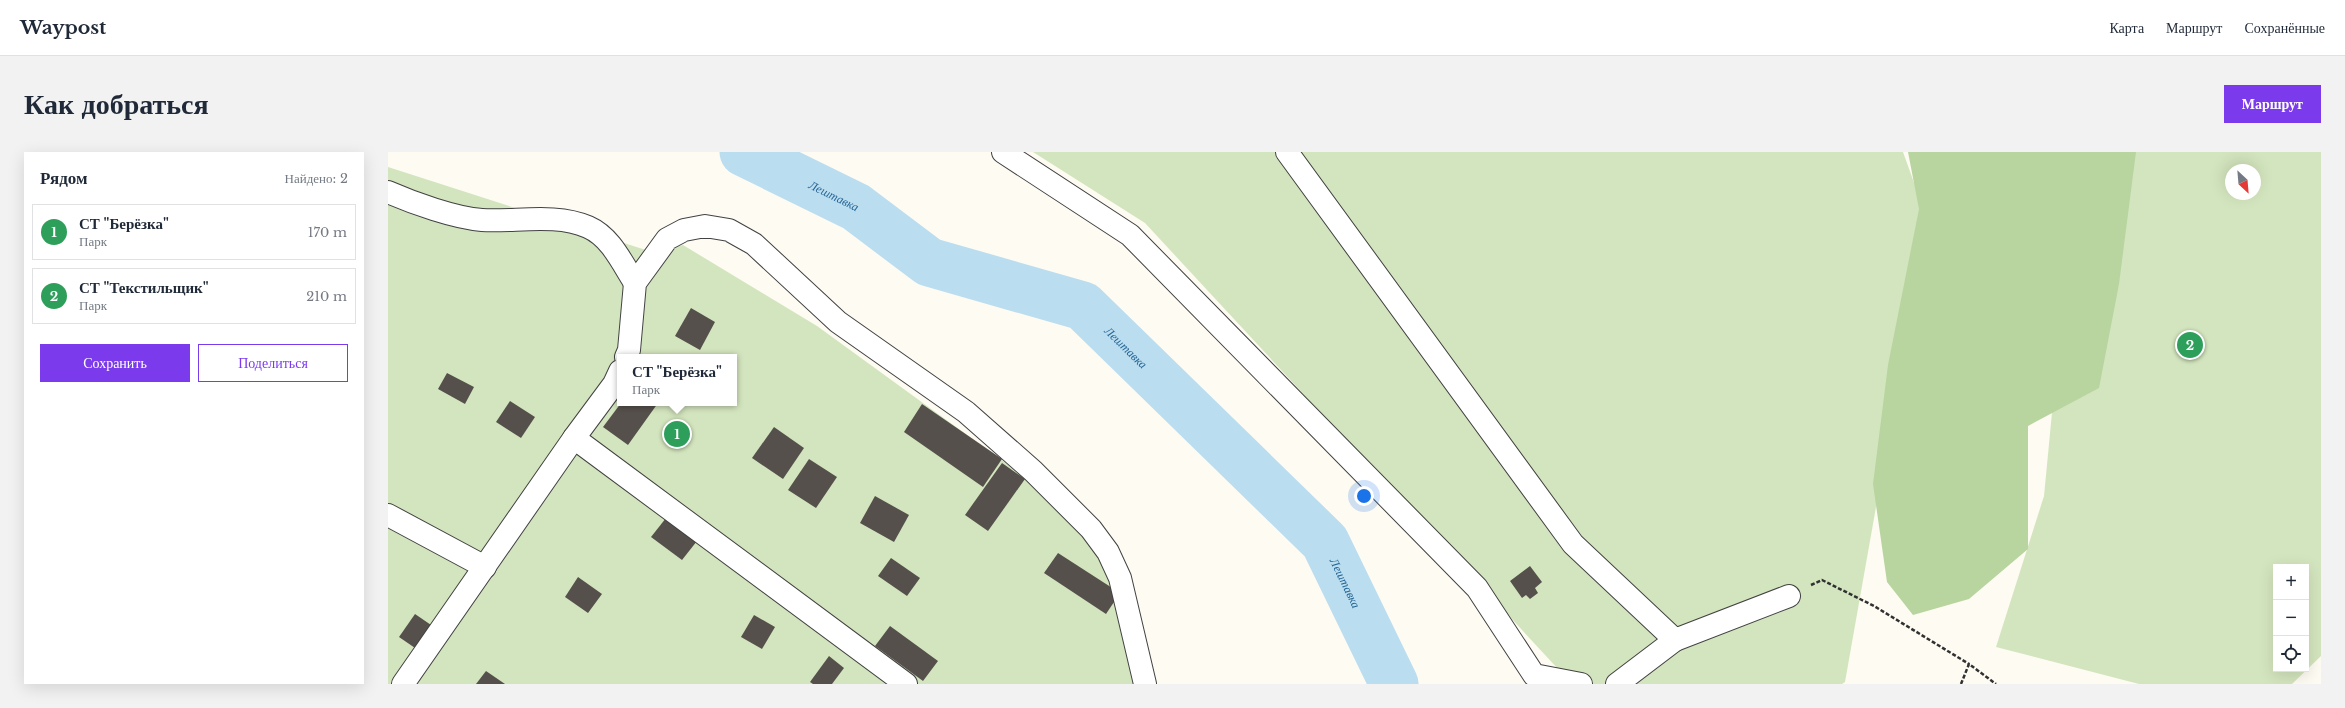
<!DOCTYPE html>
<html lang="ru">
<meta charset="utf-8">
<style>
:root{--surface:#fff;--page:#f2f2f3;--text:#1f2937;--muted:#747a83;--line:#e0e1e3;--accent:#7c3aed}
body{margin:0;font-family:"Libre Baskerville",serif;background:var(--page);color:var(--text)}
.controls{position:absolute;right:12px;bottom:12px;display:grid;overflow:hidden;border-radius:0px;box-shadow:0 4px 16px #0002}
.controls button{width:36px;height:36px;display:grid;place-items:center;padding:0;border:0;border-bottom:1px solid var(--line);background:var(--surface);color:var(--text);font:20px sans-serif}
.compass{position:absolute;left:1837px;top:12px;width:36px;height:36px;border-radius:50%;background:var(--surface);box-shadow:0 4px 16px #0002;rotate:154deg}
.you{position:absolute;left:976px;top:344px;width:14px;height:14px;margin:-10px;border:3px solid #fff;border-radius:50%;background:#1a73e8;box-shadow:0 0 0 6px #1a73e833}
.badge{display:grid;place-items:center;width:26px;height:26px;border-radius:50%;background:var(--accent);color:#fff;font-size:13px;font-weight:700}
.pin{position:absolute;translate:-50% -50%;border:2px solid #fff;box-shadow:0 1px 4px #0006}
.popup{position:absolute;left:229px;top:202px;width:120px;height:52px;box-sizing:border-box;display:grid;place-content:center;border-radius:0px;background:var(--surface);filter:drop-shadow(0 1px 3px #0005);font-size:13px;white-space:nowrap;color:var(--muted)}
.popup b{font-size:15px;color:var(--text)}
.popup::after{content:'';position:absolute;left:50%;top:100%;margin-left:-8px;border:8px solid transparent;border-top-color:var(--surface)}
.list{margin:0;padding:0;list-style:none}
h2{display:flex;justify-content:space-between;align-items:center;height:52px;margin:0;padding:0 16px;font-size:17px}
h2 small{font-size:13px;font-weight:400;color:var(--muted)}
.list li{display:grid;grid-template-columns:26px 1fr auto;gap:12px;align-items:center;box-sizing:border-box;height:56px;margin:0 8px 8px;padding:0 8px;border:1px solid var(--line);border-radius:0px}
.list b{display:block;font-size:15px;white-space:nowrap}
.list p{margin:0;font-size:13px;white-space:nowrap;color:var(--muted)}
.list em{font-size:13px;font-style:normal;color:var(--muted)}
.actions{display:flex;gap:8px;padding:12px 16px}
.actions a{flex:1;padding:9px 0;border:1px solid var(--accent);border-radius:0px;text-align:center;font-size:14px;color:var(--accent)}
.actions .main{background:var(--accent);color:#fff}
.icon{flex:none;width:22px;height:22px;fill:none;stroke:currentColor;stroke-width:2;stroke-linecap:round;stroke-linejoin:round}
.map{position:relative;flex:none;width:1933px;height:532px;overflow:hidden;border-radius:0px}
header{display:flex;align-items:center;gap:24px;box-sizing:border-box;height:56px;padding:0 20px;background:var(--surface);border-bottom:1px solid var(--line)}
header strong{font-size:19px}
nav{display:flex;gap:22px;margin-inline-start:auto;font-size:14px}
.intro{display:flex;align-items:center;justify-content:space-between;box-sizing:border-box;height:96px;padding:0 24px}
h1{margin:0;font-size:28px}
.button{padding:10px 18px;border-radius:0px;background:var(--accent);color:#fff;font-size:14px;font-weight:700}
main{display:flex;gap:24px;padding:0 24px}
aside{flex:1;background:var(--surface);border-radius:0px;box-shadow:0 4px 16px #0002}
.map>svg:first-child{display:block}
.green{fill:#d3e5be;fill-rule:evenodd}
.forest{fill:#b8d49f}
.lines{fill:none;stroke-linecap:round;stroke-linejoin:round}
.river{stroke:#bbddf0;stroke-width:49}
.building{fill:#56504c}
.minor-casing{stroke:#424242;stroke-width:24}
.path{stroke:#313131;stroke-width:2.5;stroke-dasharray:4 2;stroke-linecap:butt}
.minor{stroke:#fff;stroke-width:22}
.labels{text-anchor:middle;stroke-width:4;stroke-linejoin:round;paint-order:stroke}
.water-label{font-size:12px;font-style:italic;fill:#246594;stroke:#fff}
</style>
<header>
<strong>Waypost</strong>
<nav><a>Карта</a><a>Маршрут</a><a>Сохранённые</a></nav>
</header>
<div class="intro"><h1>Как добраться</h1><a class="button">Маршрут</a></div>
<main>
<aside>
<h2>Рядом<small>Найдено: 2</small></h2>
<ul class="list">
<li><span class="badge" style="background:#2e9e5b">1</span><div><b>СТ &quot;Берёзка&quot;</b><p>Парк</p></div><em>170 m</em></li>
<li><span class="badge" style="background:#2e9e5b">2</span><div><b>СТ &quot;Текстильщик&quot;</b><p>Парк</p></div><em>210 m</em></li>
</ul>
<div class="actions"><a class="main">Сохранить</a><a>Поделиться</a></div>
</aside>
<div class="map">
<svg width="1933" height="532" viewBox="0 0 1933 532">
<rect width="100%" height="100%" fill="#fefbf2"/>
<g class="green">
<path d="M645 0H1515L1539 67 1457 530 1454 532H1184L757 71Z"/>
<path d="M1689 0H1933V504L1904 532H1751L1608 495 1656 344ZM1843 18H1867V42H1843ZM1888 415H1918V517H1888Z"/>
<path d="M0 15 264 100 295 93 429 174 728 391 755 532H0ZM232 205H346V251H232Z"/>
</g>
<path class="forest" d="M1520 0H1748L1731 132 1711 236 1640 274V397L1581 447 1525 463 1499 430 1485 332 1500 213 1531 57Z"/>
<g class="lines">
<path class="river" id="s1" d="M356 0 468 55 541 110 695 154 937 390 1006 532"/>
</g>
<g class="building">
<path d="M303 156 327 170 312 198 287 184Z"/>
<path d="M59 221 86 235 77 252 50 237Z"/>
<path d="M122 249 147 265 133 286 108 270Z"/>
<path d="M233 251H270L240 293 215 275Z"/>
<path d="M534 252 614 307 595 335 516 280Z"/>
<path d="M386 275 416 296 395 327 364 306Z"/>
<path d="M421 307 449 325 428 356 400 338Z"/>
<path d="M614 311 637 327 600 379 577 363Z"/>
<path d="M487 344 521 363 506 390 472 371Z"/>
<path d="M278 366 309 389 294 408 263 385Z"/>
<path d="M670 401 732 441 718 462 656 421Z"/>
<path d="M503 406 532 426 519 444 490 424Z"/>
<path d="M1142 414 1154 430 1147 436 1150 441 1142 447 1138 443 1134 446 1122 429Z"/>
<path d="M190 425 214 442 200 461 177 445Z"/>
<path d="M27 462 46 475 30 498 11 485Z"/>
<path d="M366 463 387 475 374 497 353 485Z"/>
<path d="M502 474 550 509 535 529 487 494Z"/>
<path d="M441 504 456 516 444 532H425L422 530Z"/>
<path d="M98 519 117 532H88Z"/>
</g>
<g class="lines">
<defs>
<g id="minor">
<path d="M615 0 742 83 1089 436 1146 523 1193 532"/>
<path d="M899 0 1185 392 1287 488 1401 444"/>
<path d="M0 40C25 51 67 66 94 68 128 70 168 61 200 75 223 85 234 111 247 131"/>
<path d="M238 205 241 198 247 131 279 87 296 78 317 74 341 78 366 92 450 170 578 260 645 319 703 377 720 400 732 426 757 532"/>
<path d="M186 286 518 532"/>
<path d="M0 363 97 415"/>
<path d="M15 532 186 286 226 232 232 219"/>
<path d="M1229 532 1287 488"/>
</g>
</defs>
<use href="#minor" class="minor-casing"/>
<g class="path">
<path d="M1423 433 1434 428 1486 454 1581 512"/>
<path d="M1573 532 1581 512 1608 532"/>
</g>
<use href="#minor" class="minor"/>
</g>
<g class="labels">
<g class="water-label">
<text dy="4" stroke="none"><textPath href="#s1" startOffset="100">Лештавка</textPath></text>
<text dy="4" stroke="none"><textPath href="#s1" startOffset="436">Лештавка</textPath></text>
<text dy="4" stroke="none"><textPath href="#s1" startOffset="760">Лештавка</textPath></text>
</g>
</g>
</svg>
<div class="controls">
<button>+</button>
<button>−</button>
<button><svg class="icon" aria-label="locate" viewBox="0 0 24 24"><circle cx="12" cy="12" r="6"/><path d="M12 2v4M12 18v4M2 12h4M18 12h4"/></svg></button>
</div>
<svg class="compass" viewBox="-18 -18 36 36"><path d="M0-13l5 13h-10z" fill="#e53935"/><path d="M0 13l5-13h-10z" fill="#747a83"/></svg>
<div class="you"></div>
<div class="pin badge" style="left:289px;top:282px;background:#2e9e5b">1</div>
<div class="popup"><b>СТ &quot;Берёзка&quot;</b>Парк</div>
<div class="pin badge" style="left:1802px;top:193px;background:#2e9e5b">2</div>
</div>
</main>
